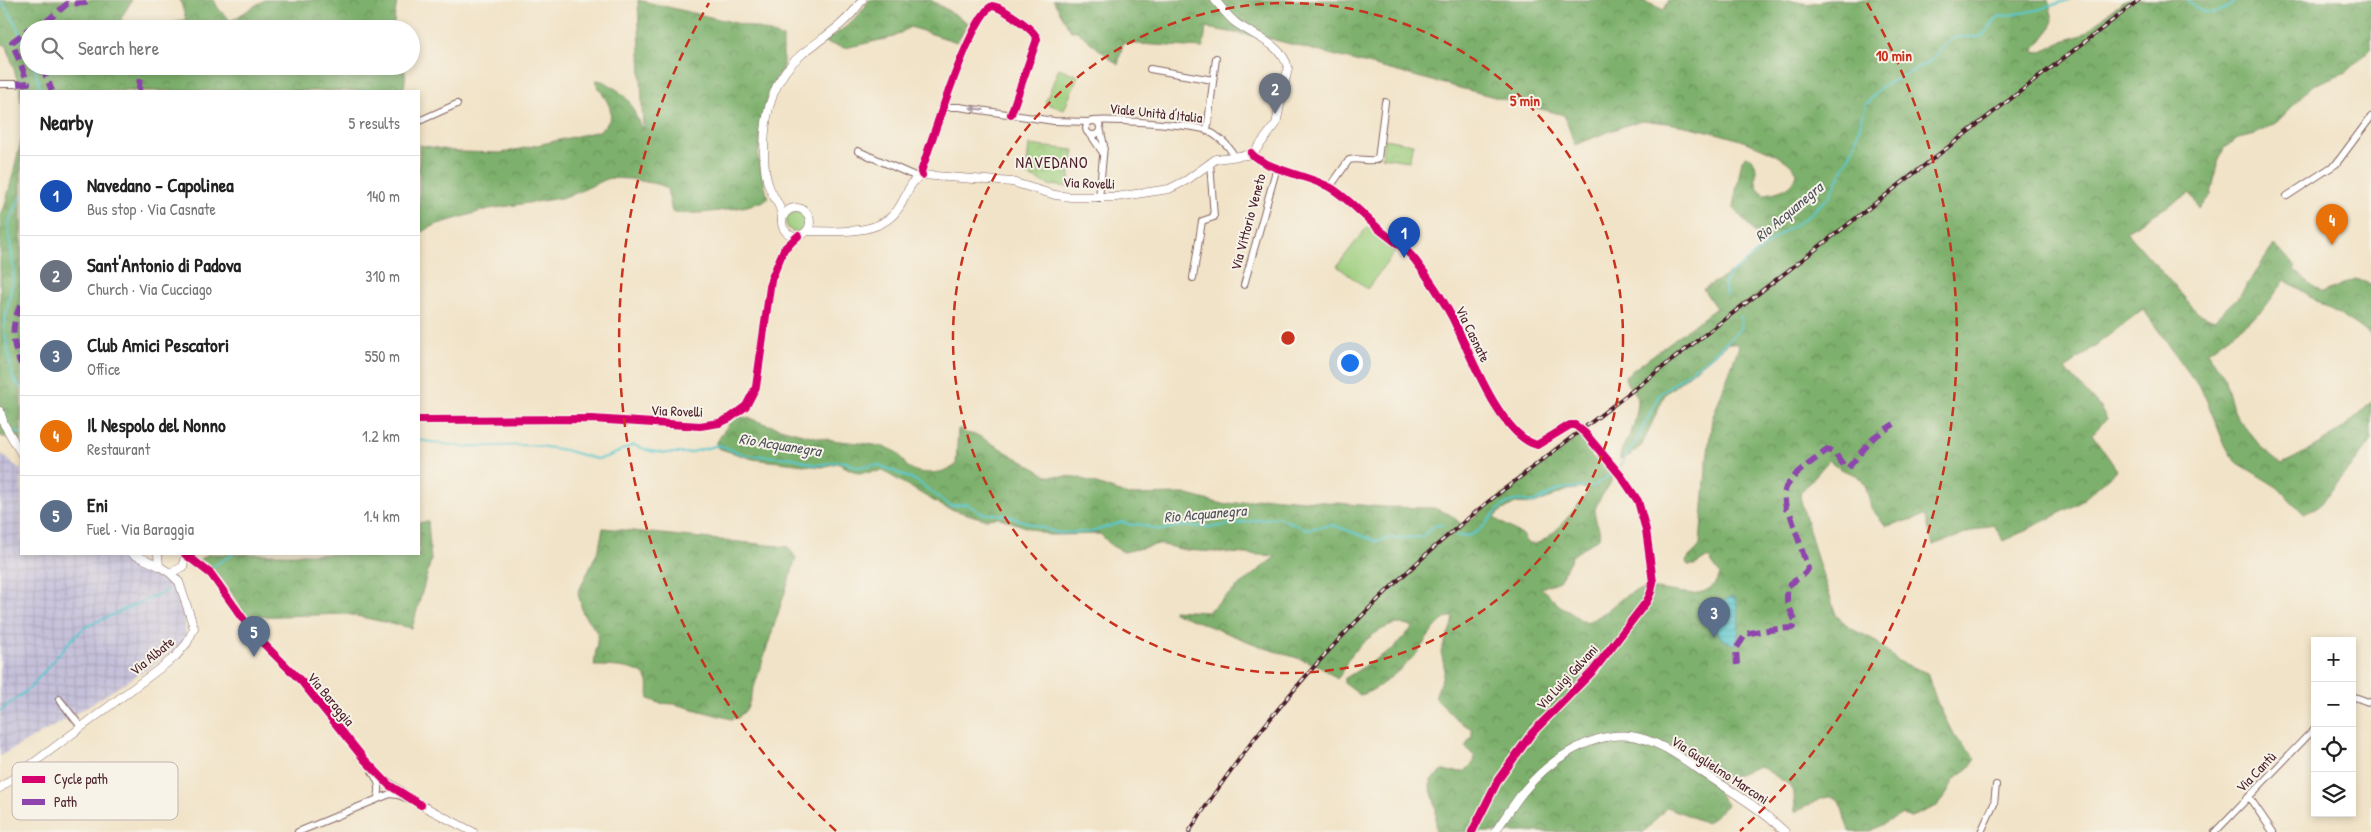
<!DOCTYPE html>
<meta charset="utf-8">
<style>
:root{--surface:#fff;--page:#f2f2f2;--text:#222;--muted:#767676;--line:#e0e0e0;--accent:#d93025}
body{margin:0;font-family:"Patrick Hand",sans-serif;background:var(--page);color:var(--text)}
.controls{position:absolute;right:15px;bottom:15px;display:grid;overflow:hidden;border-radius:0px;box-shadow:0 2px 8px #0003}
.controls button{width:45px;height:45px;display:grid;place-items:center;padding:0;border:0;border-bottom:1px solid var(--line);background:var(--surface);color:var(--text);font:25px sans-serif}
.you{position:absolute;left:1349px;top:362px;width:18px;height:18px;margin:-12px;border:4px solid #fff;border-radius:50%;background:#1a73e8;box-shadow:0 0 0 8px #1a73e833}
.badge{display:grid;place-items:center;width:32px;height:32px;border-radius:50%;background:var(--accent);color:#fff;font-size:16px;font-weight:700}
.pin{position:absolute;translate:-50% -41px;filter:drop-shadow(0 1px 2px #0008)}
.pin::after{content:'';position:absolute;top:26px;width:18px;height:15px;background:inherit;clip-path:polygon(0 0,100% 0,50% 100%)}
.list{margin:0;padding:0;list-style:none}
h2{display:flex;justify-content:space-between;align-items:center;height:65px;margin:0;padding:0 20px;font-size:21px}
h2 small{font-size:16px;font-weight:400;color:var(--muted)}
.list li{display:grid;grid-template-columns:32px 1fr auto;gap:15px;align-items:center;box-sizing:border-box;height:80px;padding:0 20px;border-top:1px solid var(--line)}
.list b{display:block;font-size:19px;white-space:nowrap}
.list p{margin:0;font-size:16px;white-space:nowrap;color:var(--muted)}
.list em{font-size:16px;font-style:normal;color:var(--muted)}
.icon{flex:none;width:28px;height:28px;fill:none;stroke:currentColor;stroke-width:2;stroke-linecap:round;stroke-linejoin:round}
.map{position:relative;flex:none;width:2371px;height:832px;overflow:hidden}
.search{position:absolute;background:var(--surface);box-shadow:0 2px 8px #0003;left:20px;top:20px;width:400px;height:55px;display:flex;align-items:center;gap:12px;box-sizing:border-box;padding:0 18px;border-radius:28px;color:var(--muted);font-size:19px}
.panel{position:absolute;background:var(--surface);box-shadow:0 2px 8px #0003;left:20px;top:90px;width:400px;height:465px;border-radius:0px}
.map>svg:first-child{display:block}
.industrial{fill:url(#industrial-grid)}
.grass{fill:#9ccd7d;stroke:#737654}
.forest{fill:url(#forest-crowns);stroke:#64684c;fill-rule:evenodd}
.park{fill:url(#park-crowns);stroke:#737654}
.water{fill:url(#water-rules);stroke:#52747c}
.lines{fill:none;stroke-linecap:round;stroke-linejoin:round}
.stream{stroke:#5ac8ce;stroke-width:2}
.minor-casing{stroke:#846462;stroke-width:8}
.tertiary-casing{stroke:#846462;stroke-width:9}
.minor{stroke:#fff;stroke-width:6}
.tertiary{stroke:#fff;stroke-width:8}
.rail-casing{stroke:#4a1f2b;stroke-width:4}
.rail{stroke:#f7f3e8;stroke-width:2;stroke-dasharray:5.5;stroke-linecap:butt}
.quiet{stroke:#8e44ad;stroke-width:6;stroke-dasharray:12 6;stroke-linecap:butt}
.cycleway-casing{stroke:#f7f3e8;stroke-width:11}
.cycleway{stroke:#d6006c;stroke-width:8}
.oneway{fill:#ae9aa0}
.ring{fill:none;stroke:#c8321e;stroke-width:2.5;stroke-dasharray:9 6}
.labels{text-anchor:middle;stroke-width:4;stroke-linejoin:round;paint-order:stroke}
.street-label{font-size:14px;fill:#4a1f2b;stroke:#f7f3e8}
.water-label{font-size:15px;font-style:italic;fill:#4f525c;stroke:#f7f3e8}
.quarter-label{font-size:16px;letter-spacing:1px;fill:#4a1f2b;stroke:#f7f3e8}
.key{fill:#f7f3e8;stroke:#c3b3af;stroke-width:1}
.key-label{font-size:14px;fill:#4a1f2b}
.centre{fill:#c8321e;stroke:#f7f3e8;stroke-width:2.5}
.ring-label{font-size:15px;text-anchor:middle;font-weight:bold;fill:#c8321e;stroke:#f7f3e8;stroke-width:4;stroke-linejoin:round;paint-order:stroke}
</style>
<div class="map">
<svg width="2371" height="832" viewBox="0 0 2371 832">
<defs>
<pattern id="industrial-grid" width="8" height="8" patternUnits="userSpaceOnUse" patternTransform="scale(1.25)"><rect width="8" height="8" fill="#c5c0da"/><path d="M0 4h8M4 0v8" fill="none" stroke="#aba5bb"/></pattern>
<pattern id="forest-crowns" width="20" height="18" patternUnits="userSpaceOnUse" patternTransform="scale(1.25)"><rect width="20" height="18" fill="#7db06c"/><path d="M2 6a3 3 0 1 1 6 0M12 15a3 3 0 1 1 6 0" fill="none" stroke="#688f59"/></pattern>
<pattern id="park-crowns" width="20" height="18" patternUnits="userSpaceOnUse" patternTransform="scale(1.25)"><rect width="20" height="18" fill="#9ccd7d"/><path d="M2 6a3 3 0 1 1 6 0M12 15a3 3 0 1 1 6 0" fill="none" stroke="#88b06c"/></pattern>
<pattern id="water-rules" width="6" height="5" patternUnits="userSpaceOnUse" patternTransform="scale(1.25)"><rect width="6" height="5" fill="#5ac8ce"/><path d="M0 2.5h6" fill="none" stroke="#50abb1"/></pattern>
</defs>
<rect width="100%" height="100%" fill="#f7f3e8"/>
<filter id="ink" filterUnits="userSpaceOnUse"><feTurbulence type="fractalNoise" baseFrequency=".02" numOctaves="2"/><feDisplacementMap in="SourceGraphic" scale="10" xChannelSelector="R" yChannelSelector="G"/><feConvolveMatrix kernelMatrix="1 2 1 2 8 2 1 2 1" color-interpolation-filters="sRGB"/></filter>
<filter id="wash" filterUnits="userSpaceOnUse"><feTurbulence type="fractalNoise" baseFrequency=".0096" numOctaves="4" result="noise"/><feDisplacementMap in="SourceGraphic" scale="20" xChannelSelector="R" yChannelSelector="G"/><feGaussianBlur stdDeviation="1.12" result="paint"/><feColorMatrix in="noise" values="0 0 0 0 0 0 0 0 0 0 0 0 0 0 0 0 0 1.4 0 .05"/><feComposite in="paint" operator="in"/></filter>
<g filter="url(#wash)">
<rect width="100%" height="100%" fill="#f1e3c7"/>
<path class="industrial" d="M0 453 21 470V554H116L178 589 185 609V641L153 665 67 719 0 756Z"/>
<g class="grass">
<path d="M1059 68 1078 76 1064 110 1045 103Z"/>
<circle cx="796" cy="222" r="10"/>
<path d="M1368 226 1398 248 1367 289 1337 266Z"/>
</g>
<g class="forest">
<path d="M0 0H132L121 18 123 24 133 29H29V66H403C407 75 405 82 403 91H21V102L19 86 7 46 0 43Z"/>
<path d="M180 0H214L218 8 231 21 264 0H397L393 29H157L186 19Z"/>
<path d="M638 0 757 28 783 38V67L773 84 765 106 758 156 768 199C753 208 688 217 672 212L667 189 661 185 631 179 609 178 567 197 489 209 438 224 419 233V145L460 152 502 153 599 131C622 114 606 102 596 83V80C607 80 626 95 631 105 635 113 638 122 643 130Z"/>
<path d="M869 0H931L968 23 957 42 910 27 894 37 845 48 823 42C842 30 858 21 869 0Z"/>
<path d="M1053 0H1641L1664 10 1669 0H1788L1807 4 1829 0H2048L2053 19 2051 28 2033 51 2042 52 2063 41 2082 35 2124 0H2371V48L2346 72 2313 85 2277 122 2256 134 2238 138 2224 148 2217 165 2211 195 2199 208 2190 193 2126 231 2198 313 2214 320 2240 295 2274 245 2296 266 2294 270 2322 293 2355 279 2371 284V335L2285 280 2262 311 2207 352 2224 376 2232 406 2238 419 2262 448 2282 464C2315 448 2345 430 2371 402V442L2317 508 2304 514 2277 487 2238 463 2232 457 2224 443 2204 394 2143 309 2065 369 2098 405 2107 419 2092 434 2117 470 2078 504 2004 541 1993 524 1933 545 1925 516 1886 526 1871 508 1866 487 1862 481 1856 475 1840 469 1829 460 1801 492 1800 497 1816 555 1836 615 1850 628 1874 640 1898 661 1927 673 1937 702 1954 736 1976 758 1969 768 1954 779 1946 795 1937 806 1911 817 1901 815 1868 832H1851C1842 823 1846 797 1829 797 1818 798 1805 808 1795 812L1794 793 1788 784 1760 766 1712 783 1727 805 1707 823 1667 807 1644 832H1436V807L1430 786 1431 780 1442 771 1464 772 1474 762 1475 757 1465 747 1472 736V729L1458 721 1435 697 1445 670 1441 652 1451 627 1453 617C1439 615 1424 645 1416 654 1404 667 1376 692 1360 695L1344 683V679L1394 648 1413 627C1391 615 1361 642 1349 658 1344 665 1343 673 1337 679L1320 666 1307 661 1265 648 1173 612V610L1207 612 1276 556 1185 550 1159 544 1124 552 1112 546 1100 534 1049 535 1000 518 984 519 944 507 883 471 858 473 837 463 822 467 753 459 718 448 716 444C720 437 729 421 737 417 742 414 766 425 773 426 791 431 808 436 826 439 847 443 869 442 890 449 900 452 900 458 906 465 916 477 945 474 956 465L958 429H963L965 433 977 435 1048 476 1077 477 1128 495 1184 494 1226 505 1269 497 1383 507 1434 508 1451 515 1463 526 1582 432 1614 474C1611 487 1598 497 1595 510 1593 520 1602 528 1599 538L1573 555 1559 581 1541 588 1559 605 1584 622C1602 620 1616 599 1633 592 1663 579 1704 613 1720 574L1708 557 1695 565H1688L1686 562C1689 554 1697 552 1700 544L1706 469 1712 419 1739 346 1737 344 1728 343 1665 394 1642 445 1630 455 1620 459C1619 449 1628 440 1632 430 1635 422 1637 412 1638 403 1639 391 1625 388 1625 376L1716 308 1703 289 1736 270 1766 246 1733 207 1742 160 1746 156C1767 165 1745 183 1765 194 1779 192 1794 188 1797 173 1783 144 1676 121 1644 121 1632 121 1589 140 1575 145L1564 115 1271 39 1206 28 1203 48 1123 43 1118 65 1077 31H1071ZM1583 488 1588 489 1587 494C1576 506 1545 552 1527 543L1522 535 1494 518 1498 513 1515 503 1534 504 1568 490Z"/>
<path d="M21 141V441L0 436V216L5 206Z"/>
<path d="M428 521 431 560 412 628 347 614 247 617 223 580 200 559 209 554H419V523Z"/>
<path d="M603 528 788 547 796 558 747 709 738 718 731 719 674 704 659 703 649 699C647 692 650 685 647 679 641 666 606 666 594 666L598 633 583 614 578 593 599 548Z"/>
</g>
<g class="park">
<path d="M1384 139 1413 144 1409 161 1382 157Z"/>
<path d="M1029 145 1074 150 1068 187 1049 185 1026 175Z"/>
</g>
<path class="water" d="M1730 597H1735C1739 612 1740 627 1737 643L1734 645 1723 639 1707 622 1710 611Z"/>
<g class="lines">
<g class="stream">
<path d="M2188 0C2205 19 2220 15 2237 0"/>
<path d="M0 1C15 16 19 35 29 55"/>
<path d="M34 66 41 91"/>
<path d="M21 196 8 225 14 273 4 326 11 369 14 380 21 388"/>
<path d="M1726 295 1724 282 1732 273 1780 234 1804 219 1830 196 1854 146 1866 105 1881 87 1928 63 1948 42 1956 37H1978L1983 35 1998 17 2037 10 2069 0"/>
<path d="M15 431 21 433"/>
<path d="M419 440 463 447 532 445 565 450 596 459 607 457 633 445 650 451 664 453H688L719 445 745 455 794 458 816 465 843 461 856 467 879 465 917 481 950 506 967 504 981 513 1005 515 1058 533 1092 532 1122 522 1131 525 1138 524 1160 530 1181 526 1215 527 1278 517 1306 529 1333 525 1376 541 1392 538 1421 537 1436 525H1443"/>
<path d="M1620 466 1638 438 1659 395 1712 355 1740 330 1741 316"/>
<path d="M1456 535C1492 544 1490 488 1533 503L1560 489 1594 486 1614 472"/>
<path d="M213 566 233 554"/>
<path d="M0 711 30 688 70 641 85 627 168 590"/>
</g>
</g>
</g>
<g filter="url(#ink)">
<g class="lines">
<defs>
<g id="minor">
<path d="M1150 69 1213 80"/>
<path d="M0 84H17"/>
<path d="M944 107H959L1054 121 1089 122"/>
<circle cx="1093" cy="128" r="7"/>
<path d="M419 121 457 104"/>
<path d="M1095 121C1109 119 1193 125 1206 130 1217 135 1229 145 1234 156"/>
<path d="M1207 131 1216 58"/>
<path d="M1091 135 1103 153"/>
<path d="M858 151 917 177"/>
<path d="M922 175 921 172C931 143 970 17 992 6 1002 7 1034 29 1037 39L1011 114"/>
<path d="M1330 187 1349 160C1359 157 1369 163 1378 159L1385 102"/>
<path d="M2287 196 2336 164 2371 117"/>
<path d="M1099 198 1104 146 1100 127"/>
<path d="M1193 278 1202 221 1214 217 1210 163"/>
<path d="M1244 285 1277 167"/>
<path d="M2352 696 2371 703"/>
<path d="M59 699 81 727"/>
<path d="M372 771C378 781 381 786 378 797"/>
<path d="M2249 797 2273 832"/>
<path d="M298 832 390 794 398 795 411 800"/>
<path d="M1981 832 1994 804 1996 785"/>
<path d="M2215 832 2315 728"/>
</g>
<g id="tertiary">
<path d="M1251 153C1262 168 1313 177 1331 188 1349 199 1364 216 1380 230 1392 240 1405 247 1415 260 1428 277 1442 298 1452 317 1469 350 1499 435 1537 445L1570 425H1575L1585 433 1621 476 1638 501 1646 530 1653 582 1651 592 1647 601 1593 671 1532 733 1498 780 1472 832"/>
<circle cx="796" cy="222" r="14"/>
<path d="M782 220C782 207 775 200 770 189 765 178 764 163 764 151 764 115 773 77 802 54 823 37 847 24 862 0"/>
<path d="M807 231C837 231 882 237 900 206 907 195 910 180 922 175L1012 182 1055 195 1071 197H1116L1169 189 1187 180 1216 159 1247 155 1255 151 1276 124 1288 68C1283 45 1254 36 1236 23 1228 17 1222 8 1215 0"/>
<path d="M0 411 4 424 21 453"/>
<path d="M419 420 592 419 700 426 719 423 730 418 746 406 756 387 771 280 784 249 798 236"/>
<path d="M133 554 159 566"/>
<path d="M158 554 159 566 170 573 183 567 185 554"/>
<path d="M185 554 211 574 254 634 302 682 363 758 382 778 421 805 473 832"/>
<path d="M0 788 175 657 187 643 194 628 179 582 170 573"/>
<path d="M1495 832C1504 819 1513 805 1523 792 1547 762 1591 731 1631 736 1659 740 1683 759 1705 774 1733 792 1761 809 1785 832"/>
</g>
</defs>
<use href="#minor" class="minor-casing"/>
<use href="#tertiary" class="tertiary-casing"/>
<use href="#minor" class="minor"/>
<use href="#tertiary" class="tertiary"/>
<defs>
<path id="rail" d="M1189 832C1271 703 1374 593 1493 498L2139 0"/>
</defs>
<use href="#rail" class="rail-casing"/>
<use href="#rail" class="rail"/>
<g class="quiet">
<path d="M29 29 41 26 67 4 86 3 89 0"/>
<path d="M23 40 29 46"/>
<path d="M42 66 52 91"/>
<path d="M17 84 28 83 12 42 29 29"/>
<path d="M139 91 140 73 143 66"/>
<path d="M21 305C10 324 12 345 21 364"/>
<path d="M1737 665 1736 649 1746 634C1756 631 1782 628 1792 628L1796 623 1787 602V587C1793 580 1804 578 1808 569L1790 513 1786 509 1784 494 1786 487 1797 473 1827 450C1839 452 1838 463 1848 468L1874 437 1894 424"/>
</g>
<defs>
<g id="cycleway">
<path d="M1251 153C1262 168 1313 177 1331 188 1349 199 1364 216 1380 230 1392 240 1405 247 1415 260 1428 277 1442 298 1452 317 1469 350 1499 435 1537 445L1570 425H1575L1585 433 1621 476 1638 501 1646 530 1653 582 1651 592 1647 601 1593 671 1532 733 1498 780 1472 832"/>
<path d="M922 175 921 172C931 143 970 17 992 6 1002 7 1034 29 1037 39L1011 114"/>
<path d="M419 420 592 419 700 426 719 423 730 418 746 406 756 387 771 280 784 249 798 236"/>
<path d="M185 554 211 574 254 634 302 682 364 759 389 785 421 805"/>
</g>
</defs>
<use href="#cycleway" class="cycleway-casing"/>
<use href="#cycleway" class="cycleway"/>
</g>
<defs><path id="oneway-solid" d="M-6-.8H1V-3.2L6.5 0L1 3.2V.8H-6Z" transform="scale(1.25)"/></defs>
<use class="oneway" href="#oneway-solid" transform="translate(977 109) rotate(-172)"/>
</g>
<g class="ring">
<circle cx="1288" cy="338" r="335"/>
<path d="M836 831A669 669 0 0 1 709 3M1867 3A669 669 0 0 1 1740 831"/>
</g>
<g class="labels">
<g class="street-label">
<text transform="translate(1156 113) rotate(6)" y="5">Viale Unità d'Italia</text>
<text transform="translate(1089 183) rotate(2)" y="5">Via Rovelli</text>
<text transform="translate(1248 222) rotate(-75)" y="5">Via Vittorio Veneto</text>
<text transform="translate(1473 334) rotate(64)" y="5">Via Casnate</text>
<text transform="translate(677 411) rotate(2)" y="5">Via Rovelli</text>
<text transform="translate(152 656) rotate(-39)" y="5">Via Albate</text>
<text transform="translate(1567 677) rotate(-47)" y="5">Via Luigi Galvani</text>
<text transform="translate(331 699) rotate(50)" y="5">Via Baraggia</text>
<text transform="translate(1720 770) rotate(33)" y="5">Via Guglielmo Marconi</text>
<text transform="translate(2256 772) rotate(-46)" y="5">Via Cantù</text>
</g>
<g class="water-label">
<text transform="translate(1789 212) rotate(-40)" y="5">Rio Acquanegra</text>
<text transform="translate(780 445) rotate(9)" y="5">Rio Acquanegra</text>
<text transform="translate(1205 514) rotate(-5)" y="5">Rio Acquanegra</text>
</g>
<g class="quarter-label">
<text x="1052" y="168">NAVEDANO</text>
</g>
</g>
<rect x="12" y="762" width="166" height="58" rx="8" class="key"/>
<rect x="22" y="776" width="23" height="7" fill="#d6006c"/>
<rect x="22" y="799" width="23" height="6" fill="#8e44ad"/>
<g class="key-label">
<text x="54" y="784">Cycle path</text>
<text x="54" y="807">Path</text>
</g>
<circle cx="1288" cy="338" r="8" class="centre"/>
<g class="ring-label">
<text x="1894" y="61">10 min</text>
<text x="1525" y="106">5 min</text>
</g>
</svg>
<div class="controls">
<button>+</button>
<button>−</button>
<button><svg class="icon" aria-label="locate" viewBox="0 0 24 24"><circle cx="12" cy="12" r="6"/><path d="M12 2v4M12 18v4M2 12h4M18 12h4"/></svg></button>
<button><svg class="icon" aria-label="layers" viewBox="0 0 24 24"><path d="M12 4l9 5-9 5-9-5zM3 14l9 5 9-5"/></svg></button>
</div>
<div class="you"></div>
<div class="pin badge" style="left:1404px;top:258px;background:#1a4fb4">1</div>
<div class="pin badge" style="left:1275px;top:114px;background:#6b7280">2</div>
<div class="pin badge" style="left:1714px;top:638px;background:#5c6f8a">3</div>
<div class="pin badge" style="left:2332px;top:245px;background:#e8710a">4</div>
<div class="pin badge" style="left:254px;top:657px;background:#5c6f8a">5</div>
<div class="search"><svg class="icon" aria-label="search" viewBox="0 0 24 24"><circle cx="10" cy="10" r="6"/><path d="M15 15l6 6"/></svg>Search here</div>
<section class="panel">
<h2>Nearby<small>5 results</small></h2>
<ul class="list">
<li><span class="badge" style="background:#1a4fb4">1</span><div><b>Navedano - Capolinea</b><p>Bus stop · Via Casnate</p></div><em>140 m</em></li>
<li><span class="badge" style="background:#6b7280">2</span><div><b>Sant'Antonio di Padova</b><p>Church · Via Cucciago</p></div><em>310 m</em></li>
<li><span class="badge" style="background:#5c6f8a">3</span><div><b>Club Amici Pescatori</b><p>Office</p></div><em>550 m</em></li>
<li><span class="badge" style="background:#e8710a">4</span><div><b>Il Nespolo del Nonno</b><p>Restaurant</p></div><em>1.2 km</em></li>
<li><span class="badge" style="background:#5c6f8a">5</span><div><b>Eni</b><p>Fuel · Via Baraggia</p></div><em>1.4 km</em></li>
</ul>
</section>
</div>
